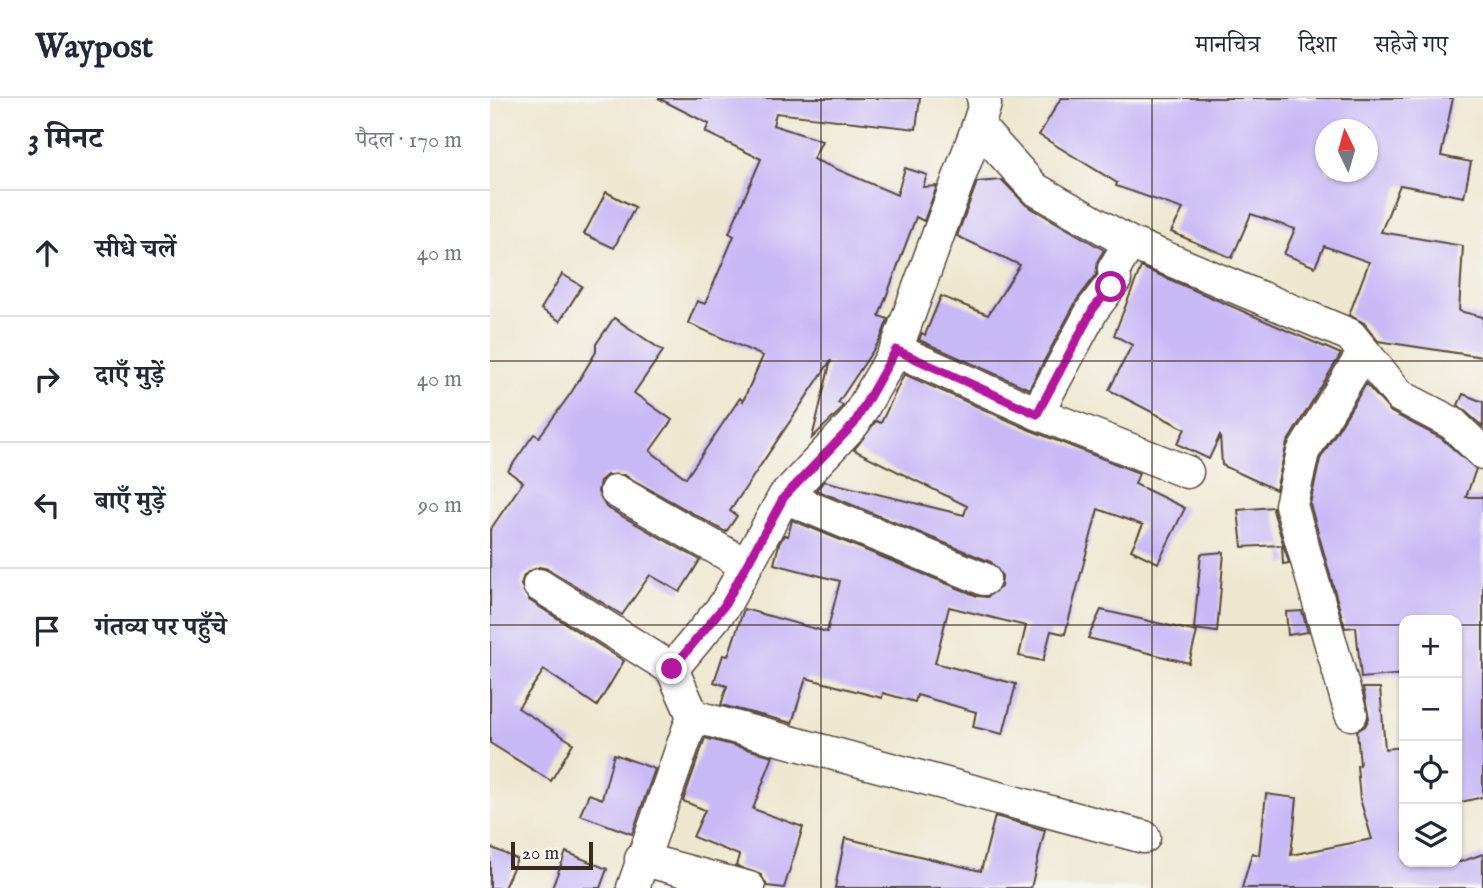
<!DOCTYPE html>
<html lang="hi">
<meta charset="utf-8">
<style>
:root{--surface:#fff;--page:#f6f6f7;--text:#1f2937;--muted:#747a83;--line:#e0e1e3}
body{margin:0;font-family:"IM FELL English","Noto Serif Devanagari",serif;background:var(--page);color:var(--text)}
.controls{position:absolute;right:21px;bottom:21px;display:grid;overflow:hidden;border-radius:14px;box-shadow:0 2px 5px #0004}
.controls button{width:63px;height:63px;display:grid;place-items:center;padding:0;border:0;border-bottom:2px solid var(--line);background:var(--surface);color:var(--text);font:35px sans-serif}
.compass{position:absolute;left:825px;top:21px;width:63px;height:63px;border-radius:50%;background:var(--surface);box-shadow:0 2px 5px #0004;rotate:355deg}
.scale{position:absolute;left:21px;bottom:18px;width:82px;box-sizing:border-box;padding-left:7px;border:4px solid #3b2a1e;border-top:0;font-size:19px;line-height:24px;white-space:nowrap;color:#3b2a1e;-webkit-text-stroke:5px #f6f6f2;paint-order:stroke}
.stop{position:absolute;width:21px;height:21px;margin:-16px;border:5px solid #b5179e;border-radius:50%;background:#fff}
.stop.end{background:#b5179e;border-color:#fff;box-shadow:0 2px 7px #0008}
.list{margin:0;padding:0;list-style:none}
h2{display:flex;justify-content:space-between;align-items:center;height:91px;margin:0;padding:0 28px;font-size:30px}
h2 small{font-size:23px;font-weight:400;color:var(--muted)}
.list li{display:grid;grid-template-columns:46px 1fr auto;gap:21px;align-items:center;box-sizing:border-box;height:126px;padding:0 28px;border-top:2px solid var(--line)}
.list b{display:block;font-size:26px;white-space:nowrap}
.list em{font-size:23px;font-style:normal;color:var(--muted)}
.icon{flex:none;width:38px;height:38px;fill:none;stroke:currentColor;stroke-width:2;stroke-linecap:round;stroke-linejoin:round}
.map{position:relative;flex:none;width:993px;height:790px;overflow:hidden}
header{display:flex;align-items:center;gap:42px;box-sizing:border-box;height:98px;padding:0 35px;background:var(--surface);border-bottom:2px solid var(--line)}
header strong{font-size:33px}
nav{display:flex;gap:38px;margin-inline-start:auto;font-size:24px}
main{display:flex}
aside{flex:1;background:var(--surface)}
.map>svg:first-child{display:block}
.building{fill:#c7b8f6;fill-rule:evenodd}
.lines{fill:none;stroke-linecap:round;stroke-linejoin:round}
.street-casing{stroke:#564639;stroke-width:35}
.street{stroke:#fff;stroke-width:32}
.route{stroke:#b5179e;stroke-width:9}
.grid{fill:none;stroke:#3b2a1e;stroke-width:2;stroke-opacity:0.55}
</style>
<header>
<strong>Waypost</strong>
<nav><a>मानचित्र</a><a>दिशा</a><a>सहेजे गए</a></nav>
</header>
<main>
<aside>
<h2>3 मिनट<small>पैदल · 170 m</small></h2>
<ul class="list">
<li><svg class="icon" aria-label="ahead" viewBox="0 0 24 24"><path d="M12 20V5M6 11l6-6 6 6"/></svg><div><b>सीधे चलें</b></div><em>40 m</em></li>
<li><svg class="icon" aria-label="right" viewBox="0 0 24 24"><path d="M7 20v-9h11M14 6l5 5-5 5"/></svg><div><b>दाएँ मुड़ें</b></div><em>40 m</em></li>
<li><svg class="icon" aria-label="left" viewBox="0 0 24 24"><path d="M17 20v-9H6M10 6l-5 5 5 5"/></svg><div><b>बाएँ मुड़ें</b></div><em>90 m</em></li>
<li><svg class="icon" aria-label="arrive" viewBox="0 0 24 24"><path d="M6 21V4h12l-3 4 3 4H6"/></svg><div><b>गंतव्य पर पहुँचे</b></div></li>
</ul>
</aside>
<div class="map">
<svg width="993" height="790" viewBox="0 0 993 790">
<rect width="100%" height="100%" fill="#f6f6f2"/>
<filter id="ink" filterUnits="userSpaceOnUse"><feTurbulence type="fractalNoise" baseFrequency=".0143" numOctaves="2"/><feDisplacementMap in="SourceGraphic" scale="14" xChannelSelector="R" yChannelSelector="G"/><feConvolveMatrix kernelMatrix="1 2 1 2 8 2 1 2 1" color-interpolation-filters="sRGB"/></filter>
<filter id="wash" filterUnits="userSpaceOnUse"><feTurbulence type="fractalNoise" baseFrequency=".00686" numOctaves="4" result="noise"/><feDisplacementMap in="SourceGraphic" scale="28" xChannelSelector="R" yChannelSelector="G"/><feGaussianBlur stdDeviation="1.57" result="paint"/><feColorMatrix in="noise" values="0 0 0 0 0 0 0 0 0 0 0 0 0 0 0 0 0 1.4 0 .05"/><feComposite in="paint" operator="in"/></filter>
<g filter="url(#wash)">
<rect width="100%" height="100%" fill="#eee7cf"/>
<g id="blocks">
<g class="building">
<path d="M168 0H430L426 31 286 15 283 27 332 43 323 61 407 97 415 70 437 77 433 89 447 88 434 123 426 119 389 218 398 221 390 242 348 305 353 307 349 314 322 340 341 262 240 413 247 418 236 434 134 377H117L110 383 108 394 116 409 210 462 190 494 160 477 132 517 58 471 49 469 34 477 31 487 39 502 134 563 107 608 54 572 28 610 83 645 61 683 0 645V432L33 384 18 373 44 336 49 339 81 295 106 254V246L124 220 173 253 144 295 182 322 160 353 196 380 250 300 253 303 273 258 198 225 207 203 215 206 244 138 239 135 271 61 215 34 219 26Z"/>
<path d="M571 0H963L951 58 981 64 974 99 910 87 891 134 973 148 969 213 993 219V259L888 243 874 225 859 217 879 164 834 148 825 169 794 156 805 131 761 116 742 160 681 134 693 111 626 88 627 85 549 37ZM836 32H878V74H836Z"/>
<path d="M512 82 536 107 614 152 608 162 606 177 587 202 539 291 429 242 432 235 435 237 451 198 498 217 530 167 467 138 487 84Z"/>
<path d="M116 94 145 109 124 150 94 136Z"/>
<path d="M651 169 851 256 797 345 786 392 732 367 730 337 719 361 687 346 695 331 619 292 642 247 624 237Z"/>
<path d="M72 176 92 188 70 223 51 211Z"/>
<path d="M414 276 540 332 649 375 645 386 695 410 668 465 641 452 653 427 608 411 575 536 561 533 553 563 529 558 536 528 459 509 445 565 526 586 513 636 483 629 486 614 427 597 425 604 393 595 392 600 316 580 302 625 231 607 237 588 224 584 233 557 238 558 254 511 337 534 350 483 284 466 289 446 294 437 298 438 302 422 487 498 497 499 511 489 512 478 501 464 326 392 334 383 474 417 477 408 364 352 386 323 391 325Z"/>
<path d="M876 286 901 314 951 340 986 371 976 399H993V699L967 705V522H914V576L871 580 866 529 855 530 820 406 830 361Z"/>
<path d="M973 296 993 304V329L968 307Z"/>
<path d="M783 409V412L799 465 793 466 792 447 752 449 748 412Z"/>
<path d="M734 454 727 534 704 531 711 456Z"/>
<path d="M611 512 707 534 699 565 598 540Z"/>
<path d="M812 513 818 534 798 537 796 514Z"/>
<path d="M873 590H890L895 651 914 649V764H970L993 756V790H752L762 755 769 757 776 696 807 700 801 757 882 741 870 701 867 668 870 667 867 633 875 628 879 620Z"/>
<path d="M215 640 283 658 263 711 313 729 294 790 277 788 271 777 246 768 249 757 203 739 215 712 193 703Z"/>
<path d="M124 656 165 671 142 736 90 717 99 696 112 701Z"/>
<path d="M505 718 555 732 541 790H345L355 740 491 773Z"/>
<path d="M0 749 27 761 14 790H0Z"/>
<path d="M76 754 117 771 110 790H62Z"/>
</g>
</g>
</g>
<g filter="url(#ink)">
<use href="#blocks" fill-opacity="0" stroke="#564639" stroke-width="2"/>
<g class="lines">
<defs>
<g id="street">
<path d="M488 28 545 91 640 145 860 237 910 298 962 325 993 355"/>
<path d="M406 252 547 315 697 374"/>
<path d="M547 315 603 211 625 182 624 171 640 145"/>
<path d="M126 393 256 467"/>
<path d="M294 399 494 481"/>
<path d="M49 487 182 571 203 618 143 790"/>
<path d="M182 571 234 508 294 399 364 325 406 252 488 28 495 6 493 0"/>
<path d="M861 616 801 407 813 354 874 254"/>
<path d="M203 618 654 739"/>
<path d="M151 761 259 790"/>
</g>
</defs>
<use href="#street" class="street-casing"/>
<use href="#street" class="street"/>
</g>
</g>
<g class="lines" filter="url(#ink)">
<path class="route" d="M182 571 234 508 294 399 364 326 406 252 547 316 603 211 621 189"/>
</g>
<path class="grid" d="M331 0V790M662 0V790M0 263H993M0 527H914M967 527H993"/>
</svg>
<div class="controls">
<button>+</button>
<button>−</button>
<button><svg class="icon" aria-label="locate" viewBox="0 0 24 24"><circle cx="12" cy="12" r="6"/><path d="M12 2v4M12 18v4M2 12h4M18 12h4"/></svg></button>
<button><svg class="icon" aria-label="layers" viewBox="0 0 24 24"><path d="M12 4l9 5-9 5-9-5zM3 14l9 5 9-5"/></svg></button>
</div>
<svg class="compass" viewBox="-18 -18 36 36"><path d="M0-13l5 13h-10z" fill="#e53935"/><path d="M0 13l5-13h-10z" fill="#747a83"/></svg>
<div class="scale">20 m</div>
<div class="stop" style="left:621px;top:189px"></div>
<div class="stop end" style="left:182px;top:571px"></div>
</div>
</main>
